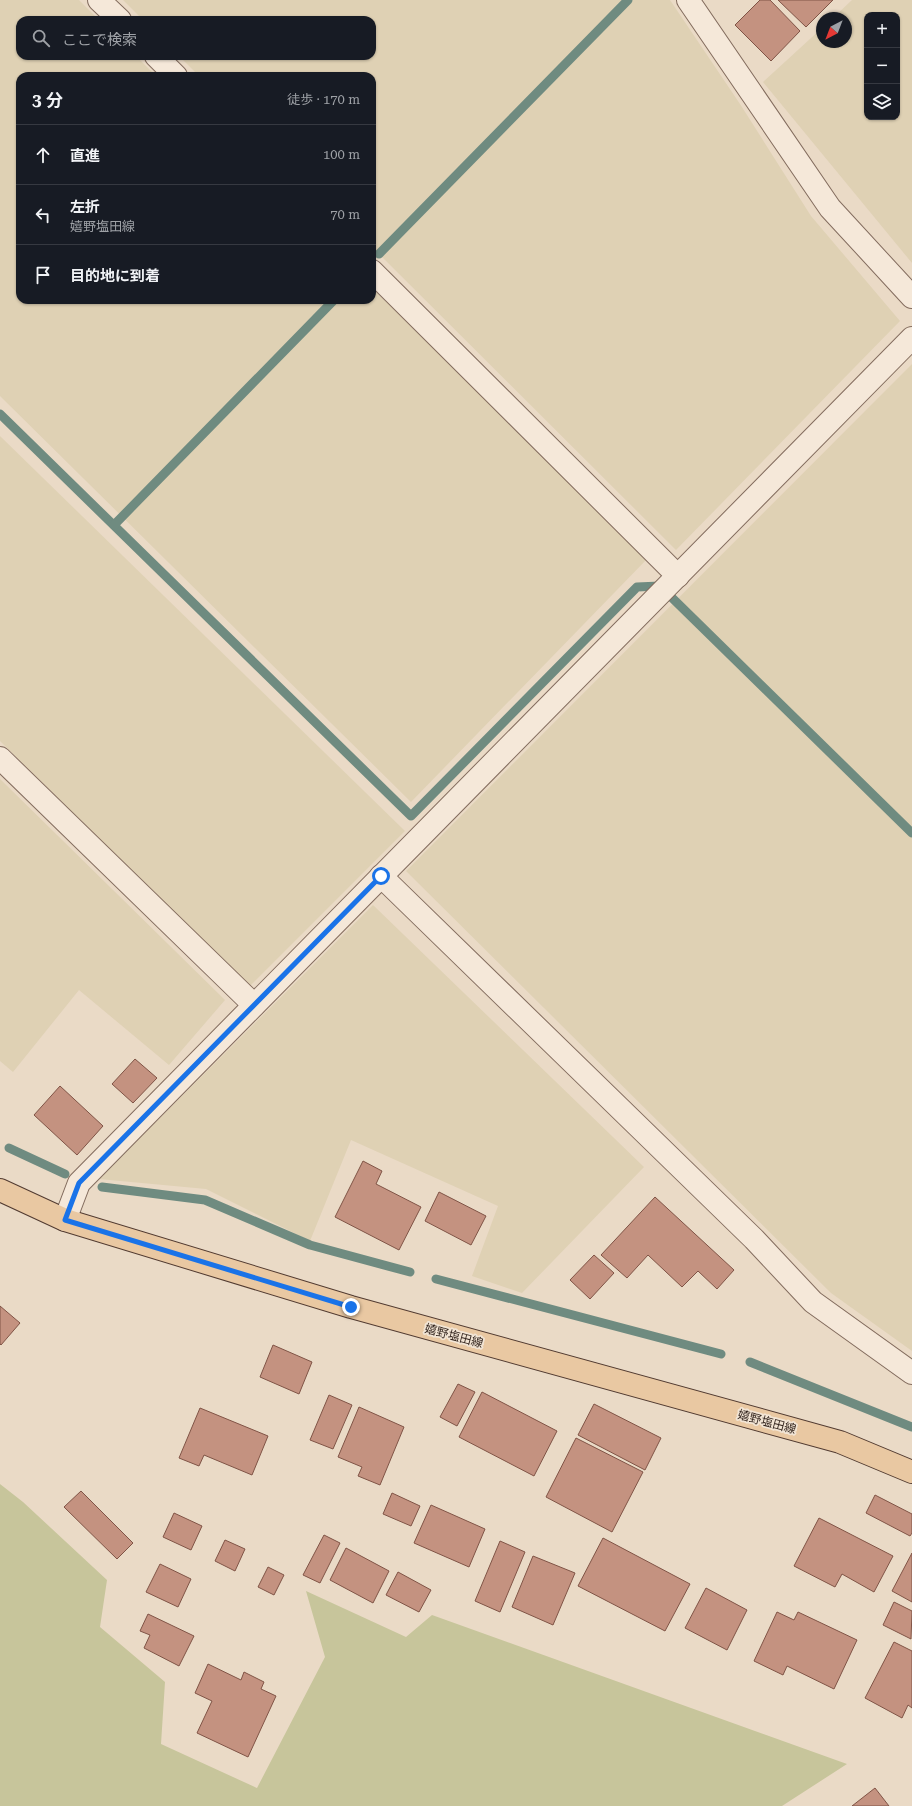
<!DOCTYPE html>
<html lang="ja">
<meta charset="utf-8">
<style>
:root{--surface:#171b24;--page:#242831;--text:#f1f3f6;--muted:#9ea1a6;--line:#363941}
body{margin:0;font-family:"Roboto Serif","Noto Sans JP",serif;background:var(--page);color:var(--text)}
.controls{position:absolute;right:12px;top:12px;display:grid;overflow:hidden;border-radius:8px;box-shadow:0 1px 3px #0004}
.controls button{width:36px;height:36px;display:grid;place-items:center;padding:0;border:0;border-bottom:1px solid var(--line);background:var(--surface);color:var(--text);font:20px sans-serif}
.compass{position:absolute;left:816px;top:12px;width:36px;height:36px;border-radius:50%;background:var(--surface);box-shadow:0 1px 3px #0004;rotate:222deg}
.stop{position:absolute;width:12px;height:12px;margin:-9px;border:3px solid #1a73e8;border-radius:50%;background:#fff}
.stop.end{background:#1a73e8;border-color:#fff;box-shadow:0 1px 4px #0008}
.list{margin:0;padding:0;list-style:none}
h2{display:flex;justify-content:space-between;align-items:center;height:52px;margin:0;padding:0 16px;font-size:17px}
h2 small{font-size:13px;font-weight:400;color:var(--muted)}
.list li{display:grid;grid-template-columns:26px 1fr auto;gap:12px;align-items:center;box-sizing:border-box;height:60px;padding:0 16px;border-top:1px solid var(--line)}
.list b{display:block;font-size:15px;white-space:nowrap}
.list p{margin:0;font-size:13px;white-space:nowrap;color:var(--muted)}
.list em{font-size:13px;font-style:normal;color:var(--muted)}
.icon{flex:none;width:22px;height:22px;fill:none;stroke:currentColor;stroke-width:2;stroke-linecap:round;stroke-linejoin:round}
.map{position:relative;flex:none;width:912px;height:1806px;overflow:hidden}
.search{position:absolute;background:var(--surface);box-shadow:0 1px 3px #0004;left:16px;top:16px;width:360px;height:44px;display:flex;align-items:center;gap:10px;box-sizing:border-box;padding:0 14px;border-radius:12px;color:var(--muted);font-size:15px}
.panel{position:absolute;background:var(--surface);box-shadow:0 1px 3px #0004;left:16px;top:72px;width:360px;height:232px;border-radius:12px}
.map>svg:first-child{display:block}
.farmland{fill:#dfd1b4;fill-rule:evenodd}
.green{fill:#c7c59b}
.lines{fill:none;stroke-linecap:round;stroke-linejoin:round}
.stream{stroke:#6f8b80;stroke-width:9}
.building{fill:#c49280;stroke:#805446}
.street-casing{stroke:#836c5e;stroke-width:24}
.primary-casing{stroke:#523b31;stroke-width:24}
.street{stroke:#f5e8d9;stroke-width:22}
.primary{stroke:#e9c8a2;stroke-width:22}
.route{stroke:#1a73e8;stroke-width:5}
.labels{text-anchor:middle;stroke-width:3.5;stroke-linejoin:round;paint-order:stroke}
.street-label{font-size:12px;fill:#352720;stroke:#f2e5d5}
</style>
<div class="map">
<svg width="912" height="1806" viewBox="0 0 912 1806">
<rect width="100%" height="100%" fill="#eadac6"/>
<g class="farmland">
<path d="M0 0H79L99 20H20V56H136L156 76H20V300H372V288L648 558 411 802 0 396Z"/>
<path d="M123 0H670L740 104 811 216 900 321 676 550 372 247V76H199L179 56H372V20H143Z"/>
<path d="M852 0H912V263L763 82 822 28V42H846V18H833ZM867 15H897V117H867Z"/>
<path d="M912 364V1351L831 1293 406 871Z"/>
<path d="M0 436 405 831 250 986 0 741Z"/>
<path d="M0 779 225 1000 169 1065 79 990 13 1072 0 1061Z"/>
<path d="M373 905 644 1167 522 1293 472 1276 498 1206 351 1140 310 1241 206 1189 99 1179Z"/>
</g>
<path class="green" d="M0 1484 23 1502 107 1580 100 1627 165 1682 161 1744 257 1788 325 1657 306 1591 406 1637 432 1615 847 1764 782 1806H0Z"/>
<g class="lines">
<g class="stream">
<path d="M379 254 628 0"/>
<path d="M0 414 411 816 637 587 660 586 912 833"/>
<path d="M114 525 334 300"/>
<path d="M9 1148 65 1174"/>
<path d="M102 1187 205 1200 310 1245 410 1272"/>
<path d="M436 1279 721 1354"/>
<path d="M750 1362 912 1427"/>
</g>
</g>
<g class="building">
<path d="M760 0H770L800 31 771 61 735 25Z"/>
<path d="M778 0H833L806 27Z"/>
<path d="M135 1059 157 1078 133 1103 112 1084Z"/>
<path d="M60 1086 103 1126 77 1155 34 1115Z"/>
<path d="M363 1161 382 1171 376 1184 421 1207 399 1250 335 1217Z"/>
<path d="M439 1192 486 1216 471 1245 425 1221Z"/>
<path d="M655 1197 734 1270 717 1289 698 1271 682 1287 648 1255 627 1278 601 1255Z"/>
<path d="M594 1255 614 1273 590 1299 570 1280Z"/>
<path d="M0 1306 20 1323 1 1345 0 1344Z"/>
<path d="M273 1345 312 1362 299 1394 260 1377Z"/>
<path d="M458 1384 475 1392 457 1426 440 1417Z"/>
<path d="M482 1392 557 1431 534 1476 459 1437Z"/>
<path d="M329 1395 352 1405 333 1449 310 1440Z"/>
<path d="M594 1404 661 1438 645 1470 578 1435Z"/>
<path d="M359 1407 404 1427 380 1485 358 1476 362 1467 338 1457Z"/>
<path d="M200 1408 268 1436 252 1475 204 1455 199 1466 179 1458Z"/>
<path d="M576 1438 643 1472 612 1532 546 1497Z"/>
<path d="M81 1491 133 1543 117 1559 64 1507Z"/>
<path d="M392 1493 420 1506 411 1526 383 1514Z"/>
<path d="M875 1495 912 1514V1533L910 1536 866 1513Z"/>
<path d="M431 1505 485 1529 469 1567 414 1543Z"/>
<path d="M174 1513 202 1526 191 1550 163 1537Z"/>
<path d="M819 1518 893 1556 874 1592 842 1574 835 1587 794 1566Z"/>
<path d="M324 1535 340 1543 320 1583 303 1575Z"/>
<path d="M603 1538 690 1584 665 1631 578 1586Z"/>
<path d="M225 1540 245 1549 235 1571 215 1561Z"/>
<path d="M500 1541 525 1552 500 1612 475 1601Z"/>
<path d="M346 1548 389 1571 373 1603 330 1580Z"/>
<path d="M912 1553V1602L892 1591Z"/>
<path d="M533 1556 575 1573 553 1625 512 1607Z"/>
<path d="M160 1564 191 1579 178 1607 146 1592Z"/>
<path d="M268 1567 284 1575 274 1595 258 1587Z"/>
<path d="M398 1572 431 1590 419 1612 386 1595Z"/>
<path d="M706 1588 747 1610 727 1650 685 1628Z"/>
<path d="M894 1602 912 1611 911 1639 883 1625Z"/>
<path d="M777 1612 794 1620 798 1612 857 1640 834 1689 787 1666 783 1675 754 1661Z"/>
<path d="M148 1614 194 1636 179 1666 144 1648 150 1635 140 1631Z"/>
<path d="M894 1642 912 1651V1708L908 1705 902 1718 865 1698Z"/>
<path d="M208 1664 241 1680 244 1672 264 1682 261 1689 276 1696 248 1757 197 1733 212 1701 195 1693Z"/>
<path d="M875 1788 889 1806H852Z"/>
</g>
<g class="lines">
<defs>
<g id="street">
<path d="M99 0 120 20"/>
<path d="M688 0 830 208 912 297"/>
<path d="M156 56 176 76"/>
<path d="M372 271 678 576"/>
<path d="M0 758 254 1005"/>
<path d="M381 876 754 1239 813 1302 912 1373"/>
<path d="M65 1220 79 1183 912 338"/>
</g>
<path id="primary" d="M0 1190 65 1220 351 1307 840 1442 912 1472"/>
</defs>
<use href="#street" class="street-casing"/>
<use href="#primary" class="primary-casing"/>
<use href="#street" class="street"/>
<use href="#primary" class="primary"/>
</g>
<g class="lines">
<path class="route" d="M351 1307 65 1220 79 1183 381 876"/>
</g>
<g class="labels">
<g class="street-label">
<text transform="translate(454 1336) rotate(15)" y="4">嬉野塩田線</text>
<text transform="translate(767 1422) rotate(15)" y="4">嬉野塩田線</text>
</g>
</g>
</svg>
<div class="controls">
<button>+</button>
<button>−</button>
<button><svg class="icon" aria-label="layers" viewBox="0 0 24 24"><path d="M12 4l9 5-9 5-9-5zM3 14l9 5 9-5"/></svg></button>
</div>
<svg class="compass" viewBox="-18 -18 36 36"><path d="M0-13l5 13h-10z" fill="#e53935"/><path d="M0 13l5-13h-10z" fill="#9ea1a6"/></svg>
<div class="stop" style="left:381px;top:876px"></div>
<div class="stop end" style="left:351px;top:1307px"></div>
<div class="search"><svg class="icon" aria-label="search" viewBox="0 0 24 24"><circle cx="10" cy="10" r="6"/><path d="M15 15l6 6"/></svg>ここで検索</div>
<section class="panel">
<h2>3 分<small>徒歩 · 170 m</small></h2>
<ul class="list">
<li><svg class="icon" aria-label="ahead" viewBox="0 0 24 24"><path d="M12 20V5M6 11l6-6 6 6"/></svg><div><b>直進</b></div><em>100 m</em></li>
<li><svg class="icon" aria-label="left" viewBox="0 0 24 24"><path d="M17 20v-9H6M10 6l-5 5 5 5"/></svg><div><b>左折</b><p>嬉野塩田線</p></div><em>70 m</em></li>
<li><svg class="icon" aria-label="arrive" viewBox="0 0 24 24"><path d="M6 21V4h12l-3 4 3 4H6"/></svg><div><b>目的地に到着</b></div></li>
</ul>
</section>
</div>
